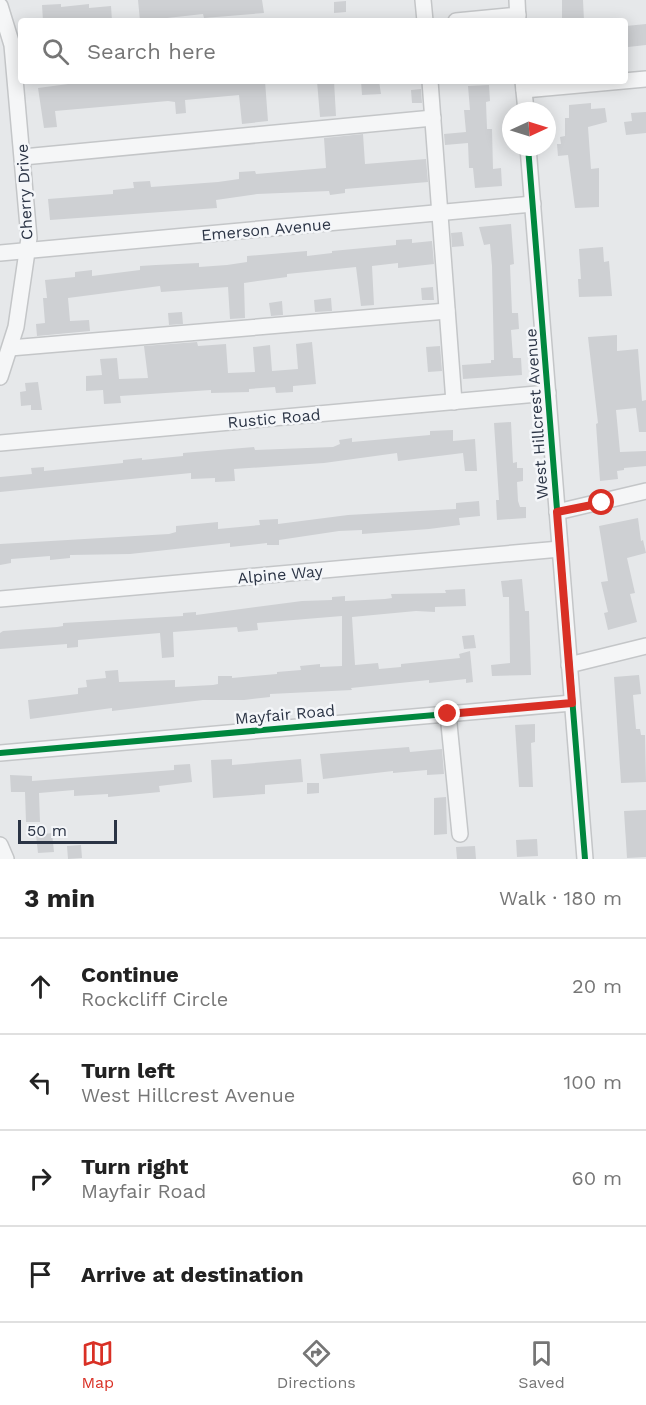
<!DOCTYPE html>
<meta charset="utf-8">
<style>
:root{--surface:#fff;--page:#f6f6f6;--text:#222;--muted:#767676;--line:#e0e0e0;--accent:#d93025}
body{margin:0;font-family:"Work Sans",sans-serif;background:var(--page);color:var(--text)}
.compass{position:absolute;left:502px;top:102px;width:54px;height:54px;border-radius:50%;background:var(--surface);box-shadow:0 3px 15px #0003;rotate:86deg}
.scale{position:absolute;left:18px;bottom:15px;width:99px;box-sizing:border-box;padding-left:6px;border:3px solid #2b3445;border-top:0;font-size:16px;line-height:21px;white-space:nowrap;color:#2b3445;-webkit-text-stroke:4px #f4f6f9;paint-order:stroke}
.stop{position:absolute;width:18px;height:18px;margin:-14px;border:4px solid #d93025;border-radius:50%;background:#fff}
.stop.end{background:#d93025;border-color:#fff;box-shadow:0 2px 6px #0008}
.list{margin:0;padding:0;list-style:none}
h2{display:flex;justify-content:space-between;align-items:center;height:78px;margin:0;padding:0 24px;font-size:26px}
h2 small{font-size:20px;font-weight:400;color:var(--muted)}
.list li{display:grid;grid-template-columns:39px 1fr auto;gap:18px;align-items:center;box-sizing:border-box;height:96px;padding:0 24px;border-top:2px solid var(--line)}
.list b{display:block;font-size:22px;white-space:nowrap}
.list p{margin:0;font-size:20px;white-space:nowrap;color:var(--muted)}
.list em{font-size:20px;font-style:normal;color:var(--muted)}
.icon{flex:none;width:33px;height:33px;fill:none;stroke:currentColor;stroke-width:2;stroke-linecap:round;stroke-linejoin:round}
.map{position:relative;flex:none;width:646px;height:859px;overflow:hidden}
.search{position:absolute;background:var(--surface);box-shadow:0 3px 15px #0003;left:18px;right:18px;top:18px;height:66px;display:flex;align-items:center;gap:15px;box-sizing:border-box;padding:0 21px;border-radius:6px;color:var(--muted);font-size:22px}
.sheet{height:462px;background:var(--surface)}
nav{display:flex;justify-content:space-around;align-items:center;box-sizing:border-box;height:84px;border-top:2px solid var(--line);background:var(--surface);font-size:16px;color:var(--muted)}
nav a{display:grid;justify-items:center;gap:3px}
nav .on{color:var(--accent)}
.map>svg:first-child{display:block}
.building{fill:#ced0d3}
.lines{fill:none;stroke-linecap:round;stroke-linejoin:round}
.minor-casing{stroke:#c4c6c8;stroke-width:18}
.minor{stroke:#f5f6f7;stroke-width:15}
.cycleway-casing{stroke:#f4f6f9;stroke-width:10}
.cycleway{stroke:#00873e;stroke-width:6}
.route{stroke:#d93025;stroke-width:8}
.labels{text-anchor:middle;stroke-width:5;stroke-linejoin:round;paint-order:stroke}
.street-label{font-size:16px;fill:#2b3445;stroke:#f4f6f9}
</style>
<div class="map">
<svg width="646" height="859" viewBox="0 0 646 859">
<rect width="100%" height="100%" fill="#e6e8ea"/>
<g class="building">
<path d="M138 0H262L264 13 204 18 203 14 140 21Z"/>
<path d="M562 0H583L584 21H562Z"/>
<path d="M346 1V12L334 13V2Z"/>
<path d="M61 4V7L89 4V8L111 6 112 21H43L42 5Z"/>
<path d="M646 24V45L628 47 626 26Z"/>
<path d="M91 81H98V84L150 81H265L268 121 242 124 239 95 185 100 186 113 176 114 175 102 168 101 55 111 57 127 44 128 38 88Z"/>
<path d="M317 81H334L336 116 320 117Z"/>
<path d="M361 81H379L381 94 362 95Z"/>
<path d="M489 85 490 101 486 102 487 129H492L493 169 501 168 502 186 475 188 473 168H469L468 143 445 145 444 134 466 132 464 110H470L468 86Z"/>
<path d="M421 89 422 103H412L411 90Z"/>
<path d="M591 103V109L605 108 607 122 588 127 591 169 599 168V207L575 208 568 155 558 156 557 144H561L560 137 565 136V118H569V105Z"/>
<path d="M646 112V133L626 135 624 122 632 121 631 113Z"/>
<path d="M363 134 365 164 426 159 428 182 345 189V193L330 195 329 191 257 194 216 200 217 208 50 220 48 199 113 194V190L134 188 133 182 150 181 151 187 218 182 239 179V172L255 171 256 174 326 168 324 138Z"/>
<path d="M511 224 514 264 510 265 512 313H518L519 329 511 330 513 358H521L522 375 463 379 462 365 491 363V360H494L492 266 490 244 484 245 479 227Z"/>
<path d="M462 232 464 246 452 247 451 233Z"/>
<path d="M412 239V243L432 241 434 264 398 268V263L372 266 374 305 361 306 356 267 287 274V277L244 283 245 318 230 319 228 287 161 292 160 286 68 298 70 321 89 320 90 331 37 336 36 324 45 323 43 298H47L45 280 75 277V272L92 270V276L140 270V266L156 265 199 263V267L227 265 247 262V256L307 251V256L332 253V251L396 245V240Z"/>
<path d="M603 247 604 262 609 261 612 296 579 297 578 279H581L579 249Z"/>
<path d="M433 287 434 300H422L421 288Z"/>
<path d="M331 298 332 311 315 312 314 300Z"/>
<path d="M282 301 283 315 271 316 269 303Z"/>
<path d="M182 312 183 324 169 325 168 313Z"/>
<path d="M617 335V351L638 349 642 401 646 400V432H639L636 408 616 410 620 452 646 451V466L624 468V470L617 471 618 479 600 481 596 424 598 423 588 337Z"/>
<path d="M197 342 198 346 226 344 228 373 255 372 253 347 270 345 272 371 298 369 296 344 312 342 316 384 293 386V392L276 393 275 387 249 389V392L211 393V390L120 396 121 403 104 404 103 390 86 391V376L102 375 100 359 117 358 119 379 148 378 144 346Z"/>
<path d="M440 346 442 371 428 372 426 347Z"/>
<path d="M38 382 42 410H31V405L21 406 20 392 26 391 25 383Z"/>
<path d="M511 422 513 463 517 462V468H523V481L517 482 518 501 520 507H526V518L497 520 496 500H499L494 423Z"/>
<path d="M453 430V441L475 439 477 471H465L463 453 398 461 397 453 324 463 234 469 235 481 215 482V478L191 479V473L0 492V477L32 474 31 468 44 467V471L123 463V460L142 458V460L183 456V453L254 447 255 450 333 447 340 444 339 440 352 438V442L430 435V431Z"/>
<path d="M479 501 480 516 459 518 460 525 429 529 362 534V530L339 531 279 540V545H267V543L230 547V543L130 554 70 555V558L50 560V556L11 559V563L0 565V544L169 534 176 532V526L218 522V529L260 525 259 520 278 519V524L348 515 456 509V503Z"/>
<path d="M638 518 641 541 643 540 646 553 627 558 635 593 630 594 637 622 608 630 604 613 608 612 601 582 608 581 599 526Z"/>
<path d="M522 579 525 611H529L531 675 492 676 491 665 510 663 509 597H503L501 581Z"/>
<path d="M465 589 466 606 435 607V612L416 611 352 617 355 665 378 663 379 669 401 667V664L460 658 459 654 470 651 473 682 466 683V679L429 683V680L351 688 352 690 270 694V697L244 700H203L112 711V708L30 719 28 700 78 694V688L87 687 86 680 106 678 105 671 118 670 119 682 175 680V687L213 685 218 684V676H232V678L277 674V672L301 670 300 666 320 664V667L342 666V616L257 623 258 630 238 632 237 627 173 632 174 657 162 658 160 633 78 640V647L67 648V644L0 649V633L3 631 57 627 63 626V623L183 616V613L196 612V615L302 601 332 600V597L345 596V601L385 599 392 598 391 594 446 593 445 590Z"/>
<path d="M474 635 476 648 464 649 462 636Z"/>
<path d="M639 675 641 694 633 695 636 729H640L641 735H645L646 782 621 783 614 677Z"/>
<path d="M535 724V742L531 743 533 787H519L515 725Z"/>
<path d="M409 747 410 752 442 749 444 774 427 775V770L393 773V771L323 779 320 754Z"/>
<path d="M232 759V765L301 759 303 782 265 785V794L213 798 211 760Z"/>
<path d="M190 764 192 782 159 786 160 792 108 797V794L74 796V790L39 793 40 822H26L25 792H11L10 775 32 776V781L174 770V765Z"/>
<path d="M307 783H319V793L307 794Z"/>
<path d="M446 797 447 834 434 835V798Z"/>
<path d="M646 810V857L627 858 624 811Z"/>
<path d="M52 833 54 852 38 853 36 835Z"/>
<path d="M537 839 538 856 517 857 516 840Z"/>
<path d="M81 845 82 858 68 859 67 846Z"/>
<path d="M475 846 476 859H457L456 847Z"/>
</g>
<g class="lines">
<defs>
<g id="minor">
<path d="M423 0 425 21"/>
<path d="M517 0 518 21"/>
<path d="M0 6 12 45 29 238 16 327 0 377"/>
<path d="M456 21 518 15"/>
<path d="M430 81 454 402"/>
<path d="M523 81 526 111"/>
<path d="M524 90 646 79"/>
<path d="M528 147 585 859"/>
<path d="M23 157 433 118"/>
<path d="M0 253 533 204"/>
<path d="M10 348 447 311"/>
<path d="M0 443 548 393"/>
<path d="M557 512 646 491"/>
<path d="M0 599 560 549"/>
<path d="M569 665 646 646"/>
<path d="M448 714 460 834"/>
<path d="M0 753 572 703"/>
<path d="M0 845 6 859"/>
</g>
</defs>
<use href="#minor" class="minor-casing"/>
<use href="#minor" class="minor"/>
<defs>
<g id="cycleway">
<path d="M528 147 585 859"/>
<path d="M0 753 572 703"/>
</g>
</defs>
<use href="#cycleway" class="cycleway-casing"/>
<use href="#cycleway" class="cycleway"/>
</g>
<g class="lines">
<path class="route" d="M448 714 572 703 557 512 602 503"/>
</g>
<g class="labels">
<g class="street-label">
<text transform="translate(24 192) rotate(-93)" y="6">Cherry Drive</text>
<text transform="translate(266 229) rotate(-5)" y="6">Emerson Avenue</text>
<text transform="translate(536 414) rotate(-94)" y="6">West Hillcrest Avenue</text>
<text transform="translate(274 418) rotate(-5)" y="6">Rustic Road</text>
<text transform="translate(280 574) rotate(-5)" y="6">Alpine Way</text>
<text transform="translate(285 714) rotate(-5)" y="6">Mayfair Road</text>
</g>
</g>
</svg>
<svg class="compass" viewBox="-18 -18 36 36"><path d="M0-13l5 13h-10z" fill="#e53935"/><path d="M0 13l5-13h-10z" fill="#767676"/></svg>
<div class="scale">50 m</div>
<div class="stop" style="left:602px;top:503px"></div>
<div class="stop end" style="left:448px;top:714px"></div>
<div class="search"><svg class="icon" aria-label="search" viewBox="0 0 24 24"><circle cx="10" cy="10" r="6"/><path d="M15 15l6 6"/></svg>Search here</div>
</div>
<section class="sheet">
<h2>3 min<small>Walk · 180 m</small></h2>
<ul class="list">
<li><svg class="icon" aria-label="ahead" viewBox="0 0 24 24"><path d="M12 20V5M6 11l6-6 6 6"/></svg><div><b>Continue</b><p>Rockcliff Circle</p></div><em>20 m</em></li>
<li><svg class="icon" aria-label="left" viewBox="0 0 24 24"><path d="M17 20v-9H6M10 6l-5 5 5 5"/></svg><div><b>Turn left</b><p>West Hillcrest Avenue</p></div><em>100 m</em></li>
<li><svg class="icon" aria-label="right" viewBox="0 0 24 24"><path d="M7 20v-9h11M14 6l5 5-5 5"/></svg><div><b>Turn right</b><p>Mayfair Road</p></div><em>60 m</em></li>
<li><svg class="icon" aria-label="arrive" viewBox="0 0 24 24"><path d="M6 21V4h12l-3 4 3 4H6"/></svg><div><b>Arrive at destination</b></div></li>
</ul>
</section>
<nav>
<a class="on"><svg class="icon" aria-label="map" viewBox="0 0 24 24"><path d="M3 6l6-2 6 2 6-2v14l-6 2-6-2-6 2zM9 4v14M15 6v14"/></svg>Map</a>
<a><svg class="icon" aria-label="directions" viewBox="0 0 24 24"><path d="M12 3l9 9-9 9-9-9zM9 14v-3h6M13 9l2 2-2 2"/></svg>Directions</a>
<a><svg class="icon" aria-label="saved" viewBox="0 0 24 24"><path d="M7 4h10v16l-5-4-5 4z"/></svg>Saved</a>
</nav>
